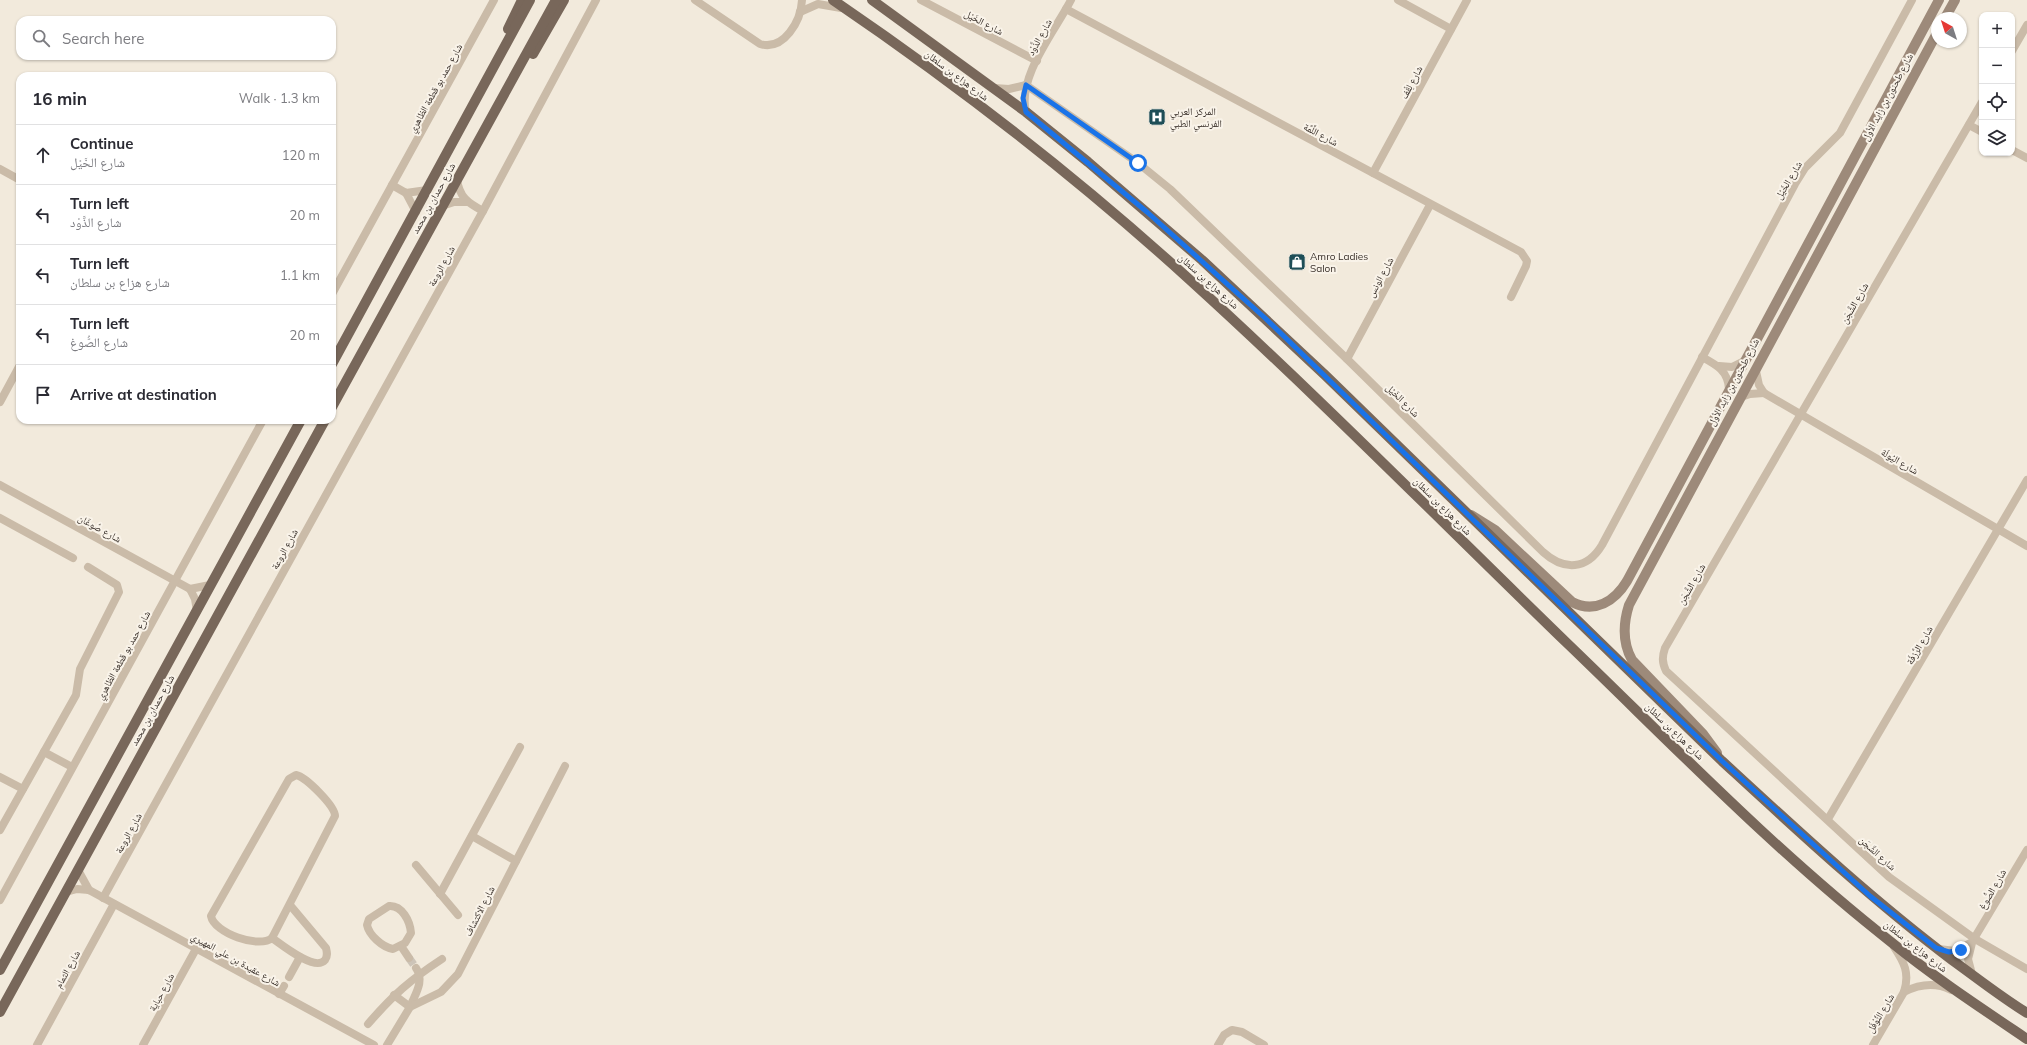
<!DOCTYPE html>
<meta charset="utf-8">
<style>
:root{--surface:#fff;--page:#f7f7f7;--text:#2b2b33;--muted:#7c7c81;--line:#e1e1e2}
body{margin:0;font-family:Mulish,"Noto Naskh Arabic",sans-serif;background:var(--page);color:var(--text)}
.controls{position:absolute;right:12px;top:12px;display:grid;overflow:hidden;border-radius:8px;box-shadow:0 1px 3px #0004}
.controls button{width:36px;height:36px;display:grid;place-items:center;padding:0;border:0;border-bottom:1px solid var(--line);background:var(--surface);color:var(--text);font:20px sans-serif}
.compass{position:absolute;left:1931px;top:12px;width:36px;height:36px;border-radius:50%;background:var(--surface);box-shadow:0 1px 3px #0004;rotate:321deg}
.stop{position:absolute;width:12px;height:12px;margin:-9px;border:3px solid #1a73e8;border-radius:50%;background:#fff}
.stop.end{background:#1a73e8;border-color:#fff;box-shadow:0 1px 4px #0008}
.list{margin:0;padding:0;list-style:none}
h2{display:flex;justify-content:space-between;align-items:center;height:52px;margin:0;padding:0 16px;font-size:17px}
h2 small{font-size:13px;font-weight:400;color:var(--muted)}
.list li{display:grid;grid-template-columns:26px 1fr auto;gap:12px;align-items:center;box-sizing:border-box;height:60px;padding:0 16px;border-top:1px solid var(--line)}
.list b{display:block;font-size:15px;white-space:nowrap}
.list p{margin:0;font-size:13px;white-space:nowrap;color:var(--muted)}
.list em{font-size:13px;font-style:normal;color:var(--muted)}
.icon{flex:none;width:22px;height:22px;fill:none;stroke:currentColor;stroke-width:2;stroke-linecap:round;stroke-linejoin:round}
.map{position:relative;flex:none;width:2027px;height:1045px;overflow:hidden}
.search{position:absolute;background:var(--surface);box-shadow:0 1px 3px #0004;left:16px;top:16px;width:320px;height:44px;display:flex;align-items:center;gap:10px;box-sizing:border-box;padding:0 14px;border-radius:12px;color:var(--muted);font-size:15px}
.panel{position:absolute;background:var(--surface);box-shadow:0 1px 3px #0004;left:16px;top:72px;width:320px;height:352px;border-radius:12px}
.map>svg:first-child{display:block}
.lines{fill:none;stroke-linecap:round;stroke-linejoin:round}
.street-tunnel{stroke:#cdc4b8;stroke-width:8;stroke-dasharray:8 4;stroke-linecap:butt}
.street{stroke:#cabba8;stroke-width:8}
.secondary{stroke:#9d8a7a;stroke-width:10}
.primary{stroke:#78675a;stroke-width:10}
.route{stroke:#1a73e8;stroke-width:5}
.labels{text-anchor:middle;stroke-width:4;stroke-linejoin:round;paint-order:stroke}
.street-label{font-size:10px;fill:#372e28;stroke:#f9f3e9}
.poi-label{font-size:10px;fill:#372e28;stroke:#f9f3e9;text-anchor:start}
</style>
<div class="map">
<svg width="2027" height="1045" viewBox="0 0 2027 1045">
<rect width="100%" height="100%" fill="#f2eadc"/>
<g class="lines">
<path class="street-tunnel" d="M409 958 416 968"/>
<g class="street">
<path d="M695 0 760 44C784 51 801 21 802 0"/>
<path d="M921 0 1037 61"/>
<path d="M1398 0 1451 29"/>
<path d="M1066 9 1521 252 1527 261 1526 266 1511 297"/>
<path d="M800 12 818 4 841 8"/>
<path d="M2012 51 2027 25"/>
<path d="M1026 85 1138 163 1170 189 1347 359 1543 552C1564 571 1587 570 1602 545L1795 184 1805 168 1840 133 1912 0"/>
<path d="M994 88 1009 89 1026 85"/>
<path d="M1982 102 1665 648C1662 657 1662 662 1666 671L1889 877 1975 939 2027 969"/>
<path d="M1026 112C1017 77 1055 31 1071 0"/>
<path d="M1969 125 1982 132"/>
<path d="M2012 150 2027 158"/>
<path d="M0 169 20 180"/>
<path d="M1373 173 1467 0"/>
<path d="M457 179C459 197 468 203 483 211"/>
<path d="M392 185 406 193 427 190"/>
<path d="M406 193 416 212"/>
<path d="M442 206 454 202H467"/>
<path d="M332 294 494 0"/>
<path d="M1702 357C1717 365 1728 371 1729 389"/>
<path d="M1347 359 1430 205"/>
<path d="M1719 366 1732 367 1744 361"/>
<path d="M1756 371 1759 385 1764 393 2027 546"/>
<path d="M1741 397 1750 394 1764 393"/>
<path d="M0 402 20 365"/>
<path d="M0 485 190 589 195 599 197 611"/>
<path d="M0 518 73 558"/>
<path d="M190 589 210 585"/>
<path d="M44 752 72 767"/>
<path d="M296 775C306 777 335 806 335 816L272 938C259 949 214 933 211 916L289 779Z"/>
<path d="M0 777 23 789"/>
<path d="M1828 819 2027 480"/>
<path d="M0 830 76 695 80 669 119 592 117 585 88 567"/>
<path d="M472 836 516 861"/>
<path d="M416 865 458 915"/>
<path d="M78 870 89 890"/>
<path d="M66 892 77 889 89 890 374 1045"/>
<path d="M440 894 520 747"/>
<path d="M103 898 483 211 596 0"/>
<path d="M0 900 263 420"/>
<path d="M389 906C402 905 410 921 411 933L405 943 393 949C382 947 369 935 367 925L369 919Z"/>
<path d="M272 938C282 945 315 972 325 960 328 956 327 952 326 948L290 905"/>
<path d="M401 946 409 958"/>
<path d="M1939 949 1955 951 1972 942 2027 850"/>
<path d="M1972 974 1968 959 1972 943"/>
<path d="M289 977 300 957"/>
<path d="M1904 992C1920 984 1935 982 1951 990"/>
<path d="M279 994 284 986"/>
<path d="M394 995 410 1007C415 994 425 981 416 968"/>
<path d="M368 1024C393 995 410 980 442 959"/>
<path d="M37 1045 114 904"/>
<path d="M143 1045 196 949"/>
<path d="M387 1045 410 1007 441 992 458 974 565 766"/>
<path d="M1218 1045 1224 1035 1232 1030 1242 1032 1264 1045"/>
<path d="M1873 1045 1904 992C1910 973 1904 962 1894 947"/>
</g>
<g class="secondary">
<path d="M1945 18 1955 0"/>
<path d="M1471 515 1495 530 1572 602C1595 614 1615 601 1627 581L1939 0"/>
<path d="M1717 753 1703 734 1632 660C1622 642 1623 624 1629 605L1937 33"/>
</g>
<g class="primary">
<path d="M833 0C958 85 1078 178 1190 280 1320 398 1443 523 1569 645 1674 746 1776 852 1891 942 1934 977 1981 1008 2027 1039"/>
<path d="M872 0 1026 112 1088 162 1202 260 1325 375 1722 761C1797 830 1871 899 1952 960 1977 978 2001 997 2027 1013"/>
<path d="M508 29 522 0"/>
<path d="M533 54 564 0"/>
<path d="M332 364 530 0"/>
<path d="M332 407 556 0"/>
<path d="M0 970 301 420"/>
<path d="M0 1012 325 420"/>
</g>
</g>
<g class="lines">
<path class="route" d="M1138 163 1026 85 1023 98 1026 112 1147 212 1265 318 1722 761 1870 896 1936 948 1949 952 1961 950"/>
</g>
<defs>
<symbol id="hospital-square" viewBox="-11 -11 22 22"><rect x="-9" y="-9" width="18" height="18" rx="4" fill="#1e4e57" stroke="#f9f3e9"/><path d="M-5-5h3v3.5h4V-5h3V5h-3V1.5h-4V5h-3Z" fill="#fff"/></symbol>
<symbol id="shop-square" viewBox="-11 -11 22 22"><rect x="-9" y="-9" width="18" height="18" rx="4" fill="#1e4e57" stroke="#f9f3e9"/><path d="M-5-2.5h2.3a2.7 3.5 0 0 1 5.4 0H5L5.5 6h-11ZM-1.5-2.5h3a1.5 2.3 0 0 0-3 0Z" fill="#fff"/></symbol>
</defs>
<g fill-rule="evenodd">
<use href="#hospital-square" x="1147" y="107" width="20" height="20"/>
<use href="#shop-square" x="1287" y="252" width="20" height="20"/>
</g>
<g class="labels">
<g class="street-label">
<text transform="translate(984 22) rotate(28)" y="4">شارع الخَيْل</text>
<text transform="translate(1039 37) rotate(-61)" y="4">شارع الذَّوْد</text>
<text transform="translate(957 75) rotate(37)" y="4">شارع هزاع بن سلطان</text>
<text transform="translate(1411 82) rotate(-62)" y="4">شارع لِقْف</text>
<text transform="translate(435 88) rotate(-61)" y="4">شارع حمد بو قطعة الظاهري</text>
<text transform="translate(1887 97) rotate(-62)" y="4">شارع طحنون بن زايد الأول</text>
<text transform="translate(1321 134) rotate(28)" y="4">شارع اللَّمَّة</text>
<text transform="translate(1788 180) rotate(-59)" y="4">شارع الخَيْل</text>
<text transform="translate(433 198) rotate(-61)" y="4">شارع حمدان بن محمد</text>
<text transform="translate(441 266) rotate(-61)" y="4">شارع الروعة</text>
<text transform="translate(1380 277) rotate(-62)" y="4">شارع الونس</text>
<text transform="translate(1209 281) rotate(42)" y="4">شارع هزاع بن سلطان</text>
<text transform="translate(1854 303) rotate(-60)" y="4">شارع الشَّجَن</text>
<text transform="translate(1733 382) rotate(-62)" y="4">شارع طحنون بن زايد الأول</text>
<text transform="translate(1403 400) rotate(45)" y="4">شارع الخَيْل</text>
<text transform="translate(1900 461) rotate(30)" y="4">شارع اليُولَة</text>
<text transform="translate(1443 506) rotate(45)" y="4">شارع هزاع بن سلطان</text>
<text transform="translate(100 528) rotate(29)" y="4">شارع صُوغَان</text>
<text transform="translate(284 549) rotate(-61)" y="4">شارع الروعة</text>
<text transform="translate(1691 584) rotate(-60)" y="4">شارع الشَّجَن</text>
<text transform="translate(1919 645) rotate(-60)" y="4">شارع الرَّزفَة</text>
<text transform="translate(123 655) rotate(-61)" y="4">شارع حمد بو قطعة الظاهري</text>
<text transform="translate(152 710) rotate(-61)" y="4">شارع حمدان بن محمد</text>
<text transform="translate(1675 731) rotate(44)" y="4">شارع هزاع بن سلطان</text>
<text transform="translate(128 833) rotate(-61)" y="4">شارع الروعة</text>
<text transform="translate(1878 853) rotate(42)" y="4">شارع الشَّجَن</text>
<text transform="translate(1992 889) rotate(-60)" y="4">شارع الصُّوغ</text>
<text transform="translate(479 911) rotate(-63)" y="4">شارع الاكتشاف</text>
<text transform="translate(1916 946) rotate(38)" y="4">شارع هزاع بن سلطان</text>
<text transform="translate(236 959) rotate(29)" y="4">شارع عقيدة بن علي المهيري</text>
<text transform="translate(67 969) rotate(-61)" y="4">شارع الثمام</text>
<text transform="translate(161 992) rotate(-61)" y="4">شارع حباية</text>
<text transform="translate(1880 1013) rotate(-59)" y="4">شارع النَّوْفَل</text>
</g>
<g class="poi-label">
<text x="1170" y="115">المركز العربي<tspan x="1170" dy="12">الفرنسي الطبي</tspan></text>
<text x="1310" y="260">Amro Ladies<tspan x="1310" dy="12">Salon</tspan></text>
</g>
</g>
</svg>
<div class="controls">
<button>+</button>
<button>−</button>
<button><svg class="icon" aria-label="locate" viewBox="0 0 24 24"><circle cx="12" cy="12" r="6"/><path d="M12 2v4M12 18v4M2 12h4M18 12h4"/></svg></button>
<button><svg class="icon" aria-label="layers" viewBox="0 0 24 24"><path d="M12 4l9 5-9 5-9-5zM3 14l9 5 9-5"/></svg></button>
</div>
<svg class="compass" viewBox="-18 -18 36 36"><path d="M0-13l5 13h-10z" fill="#e53935"/><path d="M0 13l5-13h-10z" fill="#7c7c81"/></svg>
<div class="stop" style="left:1138px;top:163px"></div>
<div class="stop end" style="left:1961px;top:950px"></div>
<div class="search"><svg class="icon" aria-label="search" viewBox="0 0 24 24"><circle cx="10" cy="10" r="6"/><path d="M15 15l6 6"/></svg>Search here</div>
<section class="panel">
<h2>16 min<small>Walk · 1.3 km</small></h2>
<ul class="list">
<li><svg class="icon" aria-label="ahead" viewBox="0 0 24 24"><path d="M12 20V5M6 11l6-6 6 6"/></svg><div><b>Continue</b><p>شارع الخَيْل</p></div><em>120 m</em></li>
<li><svg class="icon" aria-label="left" viewBox="0 0 24 24"><path d="M17 20v-9H6M10 6l-5 5 5 5"/></svg><div><b>Turn left</b><p>شارع الذَّوْد</p></div><em>20 m</em></li>
<li><svg class="icon" aria-label="left" viewBox="0 0 24 24"><path d="M17 20v-9H6M10 6l-5 5 5 5"/></svg><div><b>Turn left</b><p>شارع هزاع بن سلطان</p></div><em>1.1 km</em></li>
<li><svg class="icon" aria-label="left" viewBox="0 0 24 24"><path d="M17 20v-9H6M10 6l-5 5 5 5"/></svg><div><b>Turn left</b><p>شارع الصُّوغ</p></div><em>20 m</em></li>
<li><svg class="icon" aria-label="arrive" viewBox="0 0 24 24"><path d="M6 21V4h12l-3 4 3 4H6"/></svg><div><b>Arrive at destination</b></div></li>
</ul>
</section>
</div>
